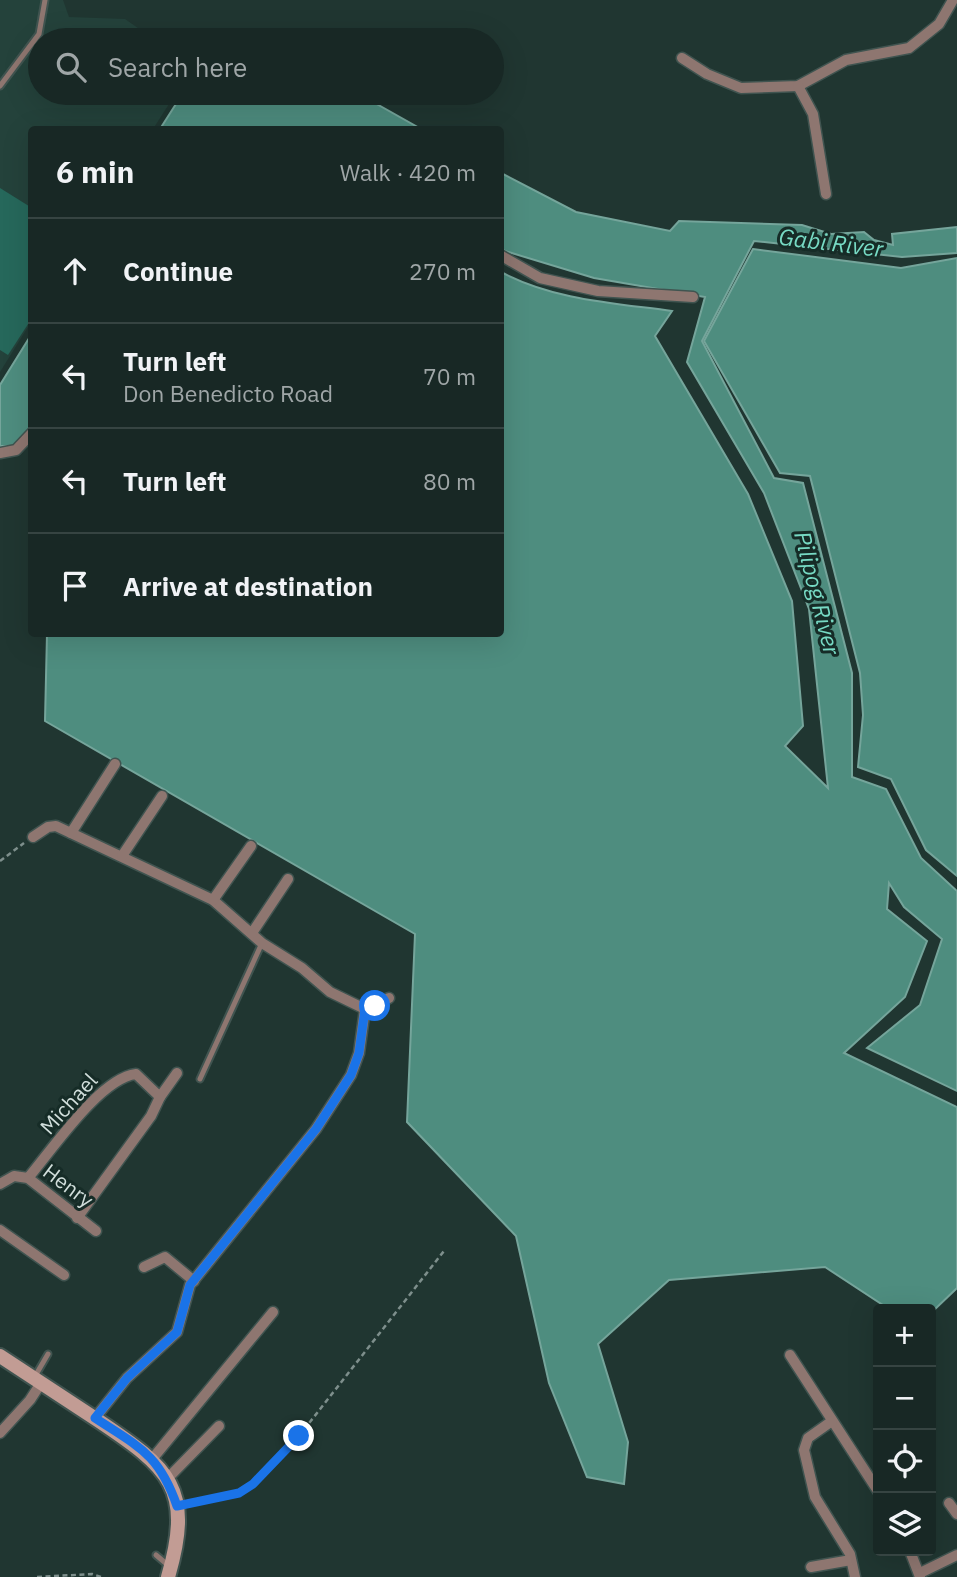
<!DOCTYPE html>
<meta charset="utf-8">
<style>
:root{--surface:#182825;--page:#21302d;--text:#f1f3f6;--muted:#9fa6a7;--line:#364442}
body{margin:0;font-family:"IBM Plex Sans",sans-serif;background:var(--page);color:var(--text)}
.controls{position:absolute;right:21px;bottom:21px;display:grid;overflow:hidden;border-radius:7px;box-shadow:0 7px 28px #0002}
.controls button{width:63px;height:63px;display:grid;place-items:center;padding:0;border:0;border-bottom:2px solid var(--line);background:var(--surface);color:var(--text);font:35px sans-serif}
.stop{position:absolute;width:21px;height:21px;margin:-16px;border:5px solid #1a73e8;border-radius:50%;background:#fff}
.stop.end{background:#1a73e8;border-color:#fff;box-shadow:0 2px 7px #0008}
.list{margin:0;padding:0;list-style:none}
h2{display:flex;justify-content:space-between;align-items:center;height:91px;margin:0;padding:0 28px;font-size:30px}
h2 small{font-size:23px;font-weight:400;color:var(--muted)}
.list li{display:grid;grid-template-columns:46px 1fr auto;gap:21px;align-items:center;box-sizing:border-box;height:105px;padding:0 28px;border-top:2px solid var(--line)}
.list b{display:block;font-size:26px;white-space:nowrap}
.list p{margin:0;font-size:23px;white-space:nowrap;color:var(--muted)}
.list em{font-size:23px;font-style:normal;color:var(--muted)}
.icon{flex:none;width:38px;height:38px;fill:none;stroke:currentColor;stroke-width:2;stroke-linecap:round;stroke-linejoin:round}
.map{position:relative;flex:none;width:957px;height:1577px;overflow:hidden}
.search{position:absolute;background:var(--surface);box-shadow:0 7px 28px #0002;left:28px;top:28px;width:476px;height:77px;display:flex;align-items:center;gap:18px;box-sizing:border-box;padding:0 24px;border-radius:38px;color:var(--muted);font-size:26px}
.panel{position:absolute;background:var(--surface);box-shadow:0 7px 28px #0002;left:28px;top:126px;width:476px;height:511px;border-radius:7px}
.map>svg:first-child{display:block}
.built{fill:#24423b}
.water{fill:#4e8d7f;stroke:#75a59b;stroke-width:2}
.building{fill:#26685b}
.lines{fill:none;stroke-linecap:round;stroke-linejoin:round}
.lane-casing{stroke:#405450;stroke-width:9}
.street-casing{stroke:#405450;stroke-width:13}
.secondary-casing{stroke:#405450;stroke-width:18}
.path{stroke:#7e8f8c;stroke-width:2.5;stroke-dasharray:5 3.5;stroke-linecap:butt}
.lane{stroke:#8e7670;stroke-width:5}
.street{stroke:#8e7670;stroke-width:10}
.secondary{stroke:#c29c94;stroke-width:14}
.route{stroke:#1a73e8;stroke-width:9}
.labels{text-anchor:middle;stroke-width:6;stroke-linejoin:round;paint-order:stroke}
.street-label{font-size:21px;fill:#d1dedb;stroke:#162c27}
.water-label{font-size:23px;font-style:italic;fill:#77dac4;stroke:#162c27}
</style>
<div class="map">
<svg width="957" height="1577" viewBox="0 0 957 1577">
<rect width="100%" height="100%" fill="#203631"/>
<path class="built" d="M0 0H63L69 17 125 19 155 40H40V93H176L153 129 32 130 31 322 0 372Z"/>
<g class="water">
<path d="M183 93H357L421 129H160Z"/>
<path d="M501 173 576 212 670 231 679 221 802 225 831 234 864 232 874 240 893 245 892 234 957 227V253L902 257 754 241 702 341 774 478 803 483 852 673V777L886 789 921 858 957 891V1091L867 1048 920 1005 942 939 904 907 889 883 887 909 927 941 905 997 844 1053 957 1107V1288L931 1313V1309H889L825 1267 669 1280 598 1344 628 1442 624 1484 587 1477 549 1383 516 1236 407 1122 415 934 45 721 47 634H500L501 272C554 300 613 303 672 311L655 336 748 494 792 601 803 726 785 746 828 788 809 609 764 493 687 362 705 297 594 278 505 251 501 248Z"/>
<path d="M753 249 901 268 957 258V876L926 850 891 779 858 767 863 715 860 673 810 476 780 473 704 341Z"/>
<path d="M31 335V431L13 446H0V385Z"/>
</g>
<path class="building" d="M0 188 32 208V318L8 355 0 350Z"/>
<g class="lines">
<defs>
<g id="lane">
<path d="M0 86 39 34 45 0"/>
<path d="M200 1079 262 943"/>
<path d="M34 1378 48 1354"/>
<path d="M156 1555 169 1566"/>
</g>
<g id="street">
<path d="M682 58 707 74 741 88 798 86 846 60 909 48 939 24 953 0"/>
<path d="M798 86 813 114 826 194"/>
<path d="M500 255 540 278 598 291 693 297"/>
<path d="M0 453 16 450 32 433"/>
<path d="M71 833 115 764"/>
<path d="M33 837 48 827 56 826 213 900 262 943 302 968 330 992 365 1009 389 998"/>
<path d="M122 856 162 796"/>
<path d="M213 900 251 846"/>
<path d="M252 933 288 879"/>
<path d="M160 1097 177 1073"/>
<path d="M28 1178C52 1150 100 1078 136 1074L160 1097 151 1116 77 1218"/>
<path d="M0 1184 14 1176 28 1178 96 1231"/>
<path d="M0 1230 64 1275"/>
<path d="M144 1267 165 1257 194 1281"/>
<path d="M790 1355 878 1491"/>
<path d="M95 1418 127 1378 177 1332 190 1285 316 1129 351 1075 359 1053 365 1009"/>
<path d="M832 1421 808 1438 804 1450 815 1497 850 1554 855 1577"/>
<path d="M0 1433 30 1400 41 1383"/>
<path d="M153 1458 273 1312"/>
<path d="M168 1478 219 1426"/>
<path d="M949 1503 957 1514"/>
<path d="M910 1551 920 1577"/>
<path d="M811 1567 851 1560"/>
<path d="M920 1573 957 1555"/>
</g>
<path id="secondary" d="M0 1356C33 1378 66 1399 99 1421 169 1468 194 1488 168 1577"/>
</defs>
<use href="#lane" class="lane-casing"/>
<use href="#street" class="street-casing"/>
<use href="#secondary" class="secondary-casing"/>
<g class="path">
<path d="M0 861 24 843"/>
<path d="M187 1504 228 1497 253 1484 299 1436 444 1251"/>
<path d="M37 1577 92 1574 101 1577"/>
</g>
<use href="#lane" class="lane"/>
<use href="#street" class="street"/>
<use href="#secondary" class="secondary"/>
</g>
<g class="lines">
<path class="route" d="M299 1436 253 1484 239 1493 177 1506C159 1454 139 1447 95 1418L127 1378 177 1332 190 1285 316 1129 351 1075 359 1053 365 1009 375 1006"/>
</g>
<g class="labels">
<g class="street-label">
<text transform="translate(69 1104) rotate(-48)" y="7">Michael</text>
<text transform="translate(68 1186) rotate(37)" y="7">Henry</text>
</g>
<g class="water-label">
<text transform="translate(831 243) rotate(7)" y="8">Gabi River</text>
<text transform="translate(817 593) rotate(76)" y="8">Pilipog River</text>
</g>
</g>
</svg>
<div class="controls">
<button>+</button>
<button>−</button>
<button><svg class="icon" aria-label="locate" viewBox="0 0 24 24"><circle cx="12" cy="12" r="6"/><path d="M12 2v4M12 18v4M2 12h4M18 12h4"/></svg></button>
<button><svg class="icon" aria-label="layers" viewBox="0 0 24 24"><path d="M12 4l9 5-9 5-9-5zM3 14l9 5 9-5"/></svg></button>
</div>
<div class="stop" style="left:375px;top:1006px"></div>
<div class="stop end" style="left:299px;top:1436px"></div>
<div class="search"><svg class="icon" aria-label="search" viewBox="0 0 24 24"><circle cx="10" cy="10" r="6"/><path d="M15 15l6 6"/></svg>Search here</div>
<section class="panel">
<h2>6 min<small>Walk · 420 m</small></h2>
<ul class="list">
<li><svg class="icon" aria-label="ahead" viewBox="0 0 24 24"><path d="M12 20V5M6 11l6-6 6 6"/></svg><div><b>Continue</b></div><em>270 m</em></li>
<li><svg class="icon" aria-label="left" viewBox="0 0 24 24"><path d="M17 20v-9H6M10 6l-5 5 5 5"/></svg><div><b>Turn left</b><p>Don Benedicto Road</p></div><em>70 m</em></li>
<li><svg class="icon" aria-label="left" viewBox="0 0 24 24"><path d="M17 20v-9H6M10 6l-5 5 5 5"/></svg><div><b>Turn left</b></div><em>80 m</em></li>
<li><svg class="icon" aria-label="arrive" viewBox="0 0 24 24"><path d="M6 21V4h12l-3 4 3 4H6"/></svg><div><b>Arrive at destination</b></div></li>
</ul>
</section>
</div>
